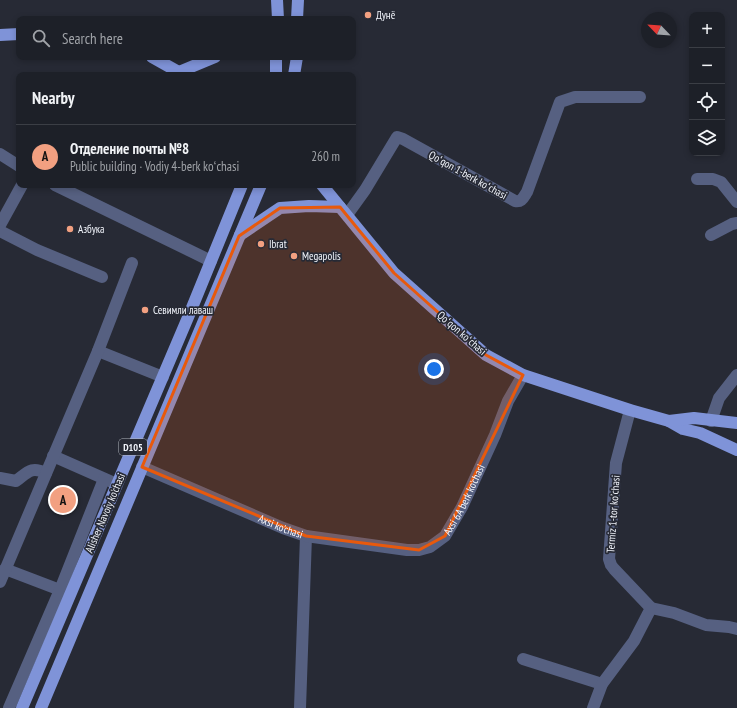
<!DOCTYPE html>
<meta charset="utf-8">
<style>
:root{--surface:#1d2028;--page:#2a2d34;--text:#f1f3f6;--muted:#a0a3a8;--line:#3b3e45;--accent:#f2a081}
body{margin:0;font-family:"PT Sans Narrow",sans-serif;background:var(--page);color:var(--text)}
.controls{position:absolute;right:12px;top:12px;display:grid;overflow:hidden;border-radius:8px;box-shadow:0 2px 6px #0003}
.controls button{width:36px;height:36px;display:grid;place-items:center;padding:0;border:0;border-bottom:1px solid var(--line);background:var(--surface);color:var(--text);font:20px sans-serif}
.compass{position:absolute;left:641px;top:12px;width:36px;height:36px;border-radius:50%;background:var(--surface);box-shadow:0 2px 6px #0003;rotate:295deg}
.you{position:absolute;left:434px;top:369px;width:14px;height:14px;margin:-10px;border:3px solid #fff;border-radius:50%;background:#1a73e8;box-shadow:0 0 0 6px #1a73e833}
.badge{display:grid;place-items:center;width:26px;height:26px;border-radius:50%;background:var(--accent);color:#111;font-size:13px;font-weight:700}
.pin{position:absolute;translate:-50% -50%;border:2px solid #fff;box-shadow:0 1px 4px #0006}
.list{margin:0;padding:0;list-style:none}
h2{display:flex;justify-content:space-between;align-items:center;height:52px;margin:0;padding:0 16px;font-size:17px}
h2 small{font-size:13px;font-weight:400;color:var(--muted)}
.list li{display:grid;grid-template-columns:26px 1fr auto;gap:12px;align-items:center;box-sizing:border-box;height:64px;padding:0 16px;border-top:1px solid var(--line)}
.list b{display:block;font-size:15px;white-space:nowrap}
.list p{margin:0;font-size:13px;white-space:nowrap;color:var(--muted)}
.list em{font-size:13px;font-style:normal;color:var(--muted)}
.icon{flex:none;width:22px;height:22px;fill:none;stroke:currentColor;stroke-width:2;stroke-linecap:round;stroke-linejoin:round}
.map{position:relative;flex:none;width:737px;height:708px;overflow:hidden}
.search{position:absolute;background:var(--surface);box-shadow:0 2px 6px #0003;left:16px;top:16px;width:340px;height:44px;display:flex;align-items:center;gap:10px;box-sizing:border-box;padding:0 14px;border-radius:8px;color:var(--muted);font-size:15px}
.panel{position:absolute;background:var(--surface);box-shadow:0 2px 6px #0003;left:16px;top:72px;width:340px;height:116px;border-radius:8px}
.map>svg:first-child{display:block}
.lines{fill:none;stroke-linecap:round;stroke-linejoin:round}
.minor{stroke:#566081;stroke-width:12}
.major{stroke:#7f93d8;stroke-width:12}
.marked{fill:#e8590c;fill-opacity:0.2;stroke:#e8590c;stroke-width:3;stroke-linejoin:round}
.poi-dot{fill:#f2a081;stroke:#272a35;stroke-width:1.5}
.labels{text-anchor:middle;stroke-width:3.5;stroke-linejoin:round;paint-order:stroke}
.shield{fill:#272a35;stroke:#b5b8c0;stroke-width:1}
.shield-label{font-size:10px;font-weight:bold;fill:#f2f5fc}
.poi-label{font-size:11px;fill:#f2f5fc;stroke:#272a35;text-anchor:start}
.street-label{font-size:11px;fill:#f2f5fc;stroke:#272a35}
</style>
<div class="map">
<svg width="737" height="708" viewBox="0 0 737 708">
<rect width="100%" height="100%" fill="#272a35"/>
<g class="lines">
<g class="minor">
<path d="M0 154 19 166"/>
<path d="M697 179H713L721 182 737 202"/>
<path d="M55 185 211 261"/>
<path d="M347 215 365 190 397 137 403 139 515 201C522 202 523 198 527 192L560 102 575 97H640"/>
<path d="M0 225 22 185"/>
<path d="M0 231 37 250 102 277"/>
<path d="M711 235 732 224 737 223"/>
<path d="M98 351 163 377"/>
<path d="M711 421 719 398 737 375"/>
<path d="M53 456 112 482"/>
<path id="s1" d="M142 467 283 528 306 536 300 708"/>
<path d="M0 478 16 481C28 472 31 466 46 473"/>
<path id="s2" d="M306 536 407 550H419L430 547 445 536 462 507 495 435 508 401 523 375"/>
<path d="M5 569 68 593"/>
<path d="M0 582 98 351 132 263"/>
<path d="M651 608 674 613 706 625 729 627 737 629"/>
<path d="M523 659 602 684"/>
<path d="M9 708 60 590 104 479"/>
<path d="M593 708 602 684 634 641 651 608 614 569 611 565 609 559 616 463 630 410"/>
</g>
<g class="major">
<path d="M277 0 278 19"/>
<path d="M297 19 298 0"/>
<path d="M0 35 19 34"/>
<path d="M152 57 184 75"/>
<path d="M179 72 215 57"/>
<path d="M276 75V57"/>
<path d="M294 75 297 57"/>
<path d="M322 185 394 273 486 355 523 375 630 410 669 421 683 429 700 433 737 450"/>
<path d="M240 235 280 208 309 206 340 207"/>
<path d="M669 421 694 418 737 423"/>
<path d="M22 708 189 315 242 185"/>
<path d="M41 708 261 185"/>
</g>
</g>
<path class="marked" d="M340 207 394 273 486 355 523 375 445 536 419 550 306 536 142 467 239 236 280 208Z"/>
<g class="poi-dot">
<circle cx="368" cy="15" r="4"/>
<circle cx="70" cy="229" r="4"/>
<circle cx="261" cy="244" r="4"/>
<circle cx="294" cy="256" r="4"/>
<circle cx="145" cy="310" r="4"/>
</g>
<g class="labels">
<rect class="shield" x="119" y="439" width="28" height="16" rx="3"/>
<g class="shield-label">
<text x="133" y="451">D105</text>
</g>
<g class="poi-label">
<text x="376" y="19">Дунё</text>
<text x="78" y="233">Азбука</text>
<text x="269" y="248">Ibrat</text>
<text x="302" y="260">Megapolis</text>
<text x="153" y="314">Севимли лаваш</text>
</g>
<g class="street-label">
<text transform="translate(468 175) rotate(29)" y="4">Qoʻqon 1-berk koʻchasi</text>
<text transform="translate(462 333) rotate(41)" y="4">Qoʻqon koʻchasi</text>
<text dy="4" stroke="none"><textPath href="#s2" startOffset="185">Axsi 6А berk ko'chasi</textPath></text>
<text transform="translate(105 513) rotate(-67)" y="4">Alisher Navoiy ko'chasi</text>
<text transform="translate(613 514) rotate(-86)" y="4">Termiz 1-tor koʼchasi</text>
<text dy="4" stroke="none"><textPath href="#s1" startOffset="151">Axsi ko'chasi</textPath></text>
</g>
</g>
</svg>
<div class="controls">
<button>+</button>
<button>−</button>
<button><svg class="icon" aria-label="locate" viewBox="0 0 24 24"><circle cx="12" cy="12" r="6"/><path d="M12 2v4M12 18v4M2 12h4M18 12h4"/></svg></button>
<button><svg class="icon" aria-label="layers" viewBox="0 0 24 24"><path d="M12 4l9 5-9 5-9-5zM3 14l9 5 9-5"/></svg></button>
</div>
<svg class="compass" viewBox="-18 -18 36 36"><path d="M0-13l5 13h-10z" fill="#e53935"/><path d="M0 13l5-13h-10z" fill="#a0a3a8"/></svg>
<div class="you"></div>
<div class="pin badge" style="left:63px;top:500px">A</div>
<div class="search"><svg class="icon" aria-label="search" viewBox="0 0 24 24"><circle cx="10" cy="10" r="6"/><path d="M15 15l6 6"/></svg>Search here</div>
<section class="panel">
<h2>Nearby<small></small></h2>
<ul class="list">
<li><span class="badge">A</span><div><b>Отделение почты №8</b><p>Public building · Vodiy 4-berk koʻchasi</p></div><em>260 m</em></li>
</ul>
</section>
</div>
